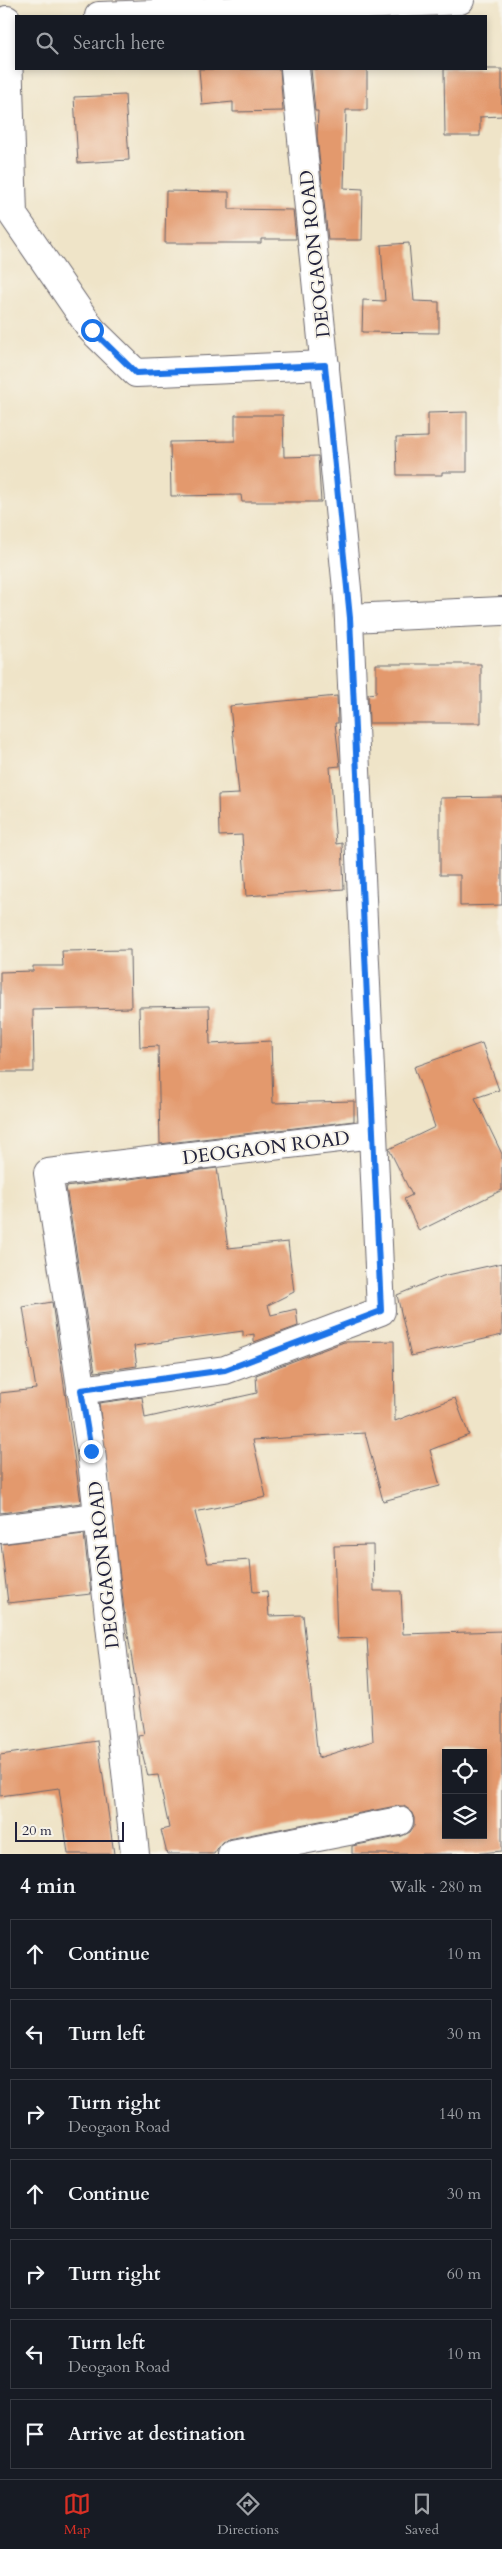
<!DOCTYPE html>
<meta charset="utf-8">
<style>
:root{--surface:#171b24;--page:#242831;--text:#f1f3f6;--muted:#9ea1a6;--line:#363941;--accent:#d93025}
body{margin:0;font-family:Cardo,serif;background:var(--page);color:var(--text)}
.controls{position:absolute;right:15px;bottom:15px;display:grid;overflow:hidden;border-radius:0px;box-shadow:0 2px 8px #0003}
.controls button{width:45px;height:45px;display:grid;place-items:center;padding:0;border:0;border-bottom:1px solid var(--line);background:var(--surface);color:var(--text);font:25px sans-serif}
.scale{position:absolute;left:15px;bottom:12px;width:109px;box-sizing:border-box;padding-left:5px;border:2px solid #22223b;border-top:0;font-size:14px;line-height:18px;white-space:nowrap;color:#22223b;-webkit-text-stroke:4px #f7f3e8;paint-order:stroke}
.stop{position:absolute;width:15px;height:15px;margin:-11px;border:4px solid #1a73e8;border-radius:50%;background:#fff}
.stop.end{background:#1a73e8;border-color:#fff;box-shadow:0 1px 5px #0008}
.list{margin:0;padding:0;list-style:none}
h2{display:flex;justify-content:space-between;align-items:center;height:65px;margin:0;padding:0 20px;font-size:21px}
h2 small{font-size:16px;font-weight:400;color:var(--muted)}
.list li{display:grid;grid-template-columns:32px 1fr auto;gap:15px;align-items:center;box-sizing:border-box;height:70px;margin:0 10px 10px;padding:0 10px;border:1px solid var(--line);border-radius:0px}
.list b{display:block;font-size:19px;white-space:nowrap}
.list p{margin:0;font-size:16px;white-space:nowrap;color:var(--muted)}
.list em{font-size:16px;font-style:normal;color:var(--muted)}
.icon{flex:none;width:28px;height:28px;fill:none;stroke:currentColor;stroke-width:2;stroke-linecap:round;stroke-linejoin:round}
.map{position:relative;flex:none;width:502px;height:1854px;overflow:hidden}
.search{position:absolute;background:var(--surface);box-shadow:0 2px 8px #0003;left:15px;right:15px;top:15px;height:55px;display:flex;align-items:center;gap:12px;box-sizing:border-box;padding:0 18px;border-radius:0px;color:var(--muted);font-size:19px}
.sheet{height:625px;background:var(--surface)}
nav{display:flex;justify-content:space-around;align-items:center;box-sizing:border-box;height:70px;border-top:1px solid var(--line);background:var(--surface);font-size:14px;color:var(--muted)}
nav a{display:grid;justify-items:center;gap:2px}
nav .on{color:var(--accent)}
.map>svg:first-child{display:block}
.building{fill:#e3996d;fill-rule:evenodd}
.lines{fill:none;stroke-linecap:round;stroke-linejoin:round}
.minor-casing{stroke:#6a666c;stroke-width:30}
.minor{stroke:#fff;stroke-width:28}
.route{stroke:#1a73e8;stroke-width:6}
.labels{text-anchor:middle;stroke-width:4;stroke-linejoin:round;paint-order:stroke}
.street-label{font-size:19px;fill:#22223b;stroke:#f7f3e8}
</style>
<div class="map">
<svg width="502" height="1854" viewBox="0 0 502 1854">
<rect width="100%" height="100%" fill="#f7f3e8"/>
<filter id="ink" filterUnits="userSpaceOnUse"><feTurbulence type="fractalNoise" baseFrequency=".02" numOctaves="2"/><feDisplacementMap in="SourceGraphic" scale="10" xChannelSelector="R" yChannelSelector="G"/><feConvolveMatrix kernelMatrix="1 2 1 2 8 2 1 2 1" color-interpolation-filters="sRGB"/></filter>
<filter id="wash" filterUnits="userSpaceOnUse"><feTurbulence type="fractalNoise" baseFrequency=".0096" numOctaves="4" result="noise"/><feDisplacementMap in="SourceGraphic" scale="20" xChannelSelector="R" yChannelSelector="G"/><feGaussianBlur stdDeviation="1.12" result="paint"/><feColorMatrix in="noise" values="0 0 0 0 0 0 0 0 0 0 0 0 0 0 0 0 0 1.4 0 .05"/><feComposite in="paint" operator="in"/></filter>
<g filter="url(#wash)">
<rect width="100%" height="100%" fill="#efe4c8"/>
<g id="blocks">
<g class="building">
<path d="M199 69H280L283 111 233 112V102L202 105Z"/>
<path d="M311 69H367V110H346L344 188 363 189 362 240H328L317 136 318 111H315Z"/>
<path d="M444 69H502V116L480 117V136H445Z"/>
<path d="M125 95 129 160 78 163 74 97Z"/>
<path d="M166 191 229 192V209L293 210 296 239H261V243H165Z"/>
<path d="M409 243 414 301 439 302V333L362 332 363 300 385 301 381 245Z"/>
<path d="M467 412V472H442V475H397L396 438 428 437V413Z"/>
<path d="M235 415H283L284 457 318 456 321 502H242L241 495 171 496 170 442 235 441Z"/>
<path d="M376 664H481V723H369L368 694 376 693Z"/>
<path d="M337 696 338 723H335L340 766 330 767 336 844 342 843 344 889 246 896 242 835 219 836 218 795 239 794 230 706Z"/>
<path d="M502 797V905L460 906V875H440V798Z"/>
<path d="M130 950 131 1008 33 1010 34 1072H0V972L33 971V966H63L62 951Z"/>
<path d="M209 1006 210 1044 271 1041 273 1103 354 1101V1121L160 1144 158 1046 140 1047 139 1007Z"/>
<path d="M482 1043 499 1090 475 1098 502 1154V1190L419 1231 404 1199 412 1195 389 1149 435 1127 414 1067Z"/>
<path d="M217 1168 228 1248 288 1242 294 1292 268 1305 271 1315 296 1309 298 1326 254 1342V1334L243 1336V1331L134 1346 137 1366 95 1372 66 1187Z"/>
<path d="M502 1263V1335L411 1356 397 1295 443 1276Z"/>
<path d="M52 1302 81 1503 0 1513V1393L36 1389 23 1307Z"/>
<path d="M394 1341 395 1421 455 1398 469 1435 430 1450 440 1486 383 1501 365 1433 253 1440 266 1497 195 1512 208 1563 250 1560 253 1592 267 1591 269 1616 303 1615 318 1758 373 1741 367 1638 337 1639 334 1546 373 1545 374 1591H401L403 1634 502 1631V1851L473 1854H352V1846L402 1836 410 1832 414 1826V1818L411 1811 404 1806H396L229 1839 221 1843 214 1854H167L161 1830 169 1828 158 1775 148 1776 138 1736 144 1735 124 1610 99 1403 142 1397 145 1418 257 1393 256 1375 344 1342ZM446 1753H483V1835H446Z"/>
<path d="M84 1534 91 1594 8 1603 1 1544Z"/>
<path d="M98 1741 114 1854H68L59 1788 0 1796V1755Z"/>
</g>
</g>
</g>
<g filter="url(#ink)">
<use href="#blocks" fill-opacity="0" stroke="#6a666c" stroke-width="1"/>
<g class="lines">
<defs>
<g id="minor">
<path d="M99 16 289 9"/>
<path d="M290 16 289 9 460 0"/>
<path d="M7 20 13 215 92 330 136 373 325 365"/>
<path d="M350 618 502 611"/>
<path d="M81 1390 225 1370 381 1311 373 1134"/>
<path d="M0 1529 97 1517"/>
<path d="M135 1854 91 1451 48 1173 373 1134 348 599 295 69"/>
<path d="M232 1854 399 1821"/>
</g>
</defs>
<use href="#minor" class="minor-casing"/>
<use href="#minor" class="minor"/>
</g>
</g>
<g class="lines" filter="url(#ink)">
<path class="route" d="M91 1451 81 1390 225 1370 381 1311 350 618 325 365 136 373 92 330"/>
</g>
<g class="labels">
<g class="street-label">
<text transform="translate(314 254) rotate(-96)" y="7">DEOGAON ROAD</text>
<text transform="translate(266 1147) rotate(-7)" y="7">DEOGAON ROAD</text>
<text transform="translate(103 1565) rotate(-96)" y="7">DEOGAON ROAD</text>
</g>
</g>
</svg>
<div class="controls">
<button><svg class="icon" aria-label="locate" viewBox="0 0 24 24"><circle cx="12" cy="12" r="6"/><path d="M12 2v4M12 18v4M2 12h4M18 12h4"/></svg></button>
<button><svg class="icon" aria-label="layers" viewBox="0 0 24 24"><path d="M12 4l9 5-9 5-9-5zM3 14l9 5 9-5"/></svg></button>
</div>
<div class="scale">20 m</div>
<div class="stop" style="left:92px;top:330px"></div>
<div class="stop end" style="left:91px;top:1451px"></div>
<div class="search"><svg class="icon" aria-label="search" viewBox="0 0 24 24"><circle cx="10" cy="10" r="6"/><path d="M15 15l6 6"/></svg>Search here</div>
</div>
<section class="sheet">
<h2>4 min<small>Walk · 280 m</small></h2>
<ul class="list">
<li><svg class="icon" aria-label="ahead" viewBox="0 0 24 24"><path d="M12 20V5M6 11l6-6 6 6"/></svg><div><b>Continue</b></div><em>10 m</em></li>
<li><svg class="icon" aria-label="left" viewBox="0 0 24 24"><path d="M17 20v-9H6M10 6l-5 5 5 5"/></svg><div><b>Turn left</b></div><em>30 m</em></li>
<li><svg class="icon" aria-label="right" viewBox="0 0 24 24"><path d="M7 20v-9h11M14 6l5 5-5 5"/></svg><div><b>Turn right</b><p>Deogaon Road</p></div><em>140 m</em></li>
<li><svg class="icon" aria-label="ahead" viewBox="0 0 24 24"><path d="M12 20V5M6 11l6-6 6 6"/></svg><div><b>Continue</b></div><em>30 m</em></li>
<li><svg class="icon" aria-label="right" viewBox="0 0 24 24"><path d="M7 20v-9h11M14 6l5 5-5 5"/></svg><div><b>Turn right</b></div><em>60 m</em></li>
<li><svg class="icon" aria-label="left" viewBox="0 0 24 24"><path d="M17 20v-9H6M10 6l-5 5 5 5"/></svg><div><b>Turn left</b><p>Deogaon Road</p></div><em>10 m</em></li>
<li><svg class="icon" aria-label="arrive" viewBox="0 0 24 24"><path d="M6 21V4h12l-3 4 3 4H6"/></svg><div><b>Arrive at destination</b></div></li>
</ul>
</section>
<nav>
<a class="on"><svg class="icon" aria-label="map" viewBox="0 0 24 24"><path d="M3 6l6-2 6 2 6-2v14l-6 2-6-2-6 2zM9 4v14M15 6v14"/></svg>Map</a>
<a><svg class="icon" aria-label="directions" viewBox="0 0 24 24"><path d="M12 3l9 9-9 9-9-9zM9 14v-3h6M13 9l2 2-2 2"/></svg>Directions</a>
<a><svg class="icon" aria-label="saved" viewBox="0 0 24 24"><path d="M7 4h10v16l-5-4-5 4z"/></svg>Saved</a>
</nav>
